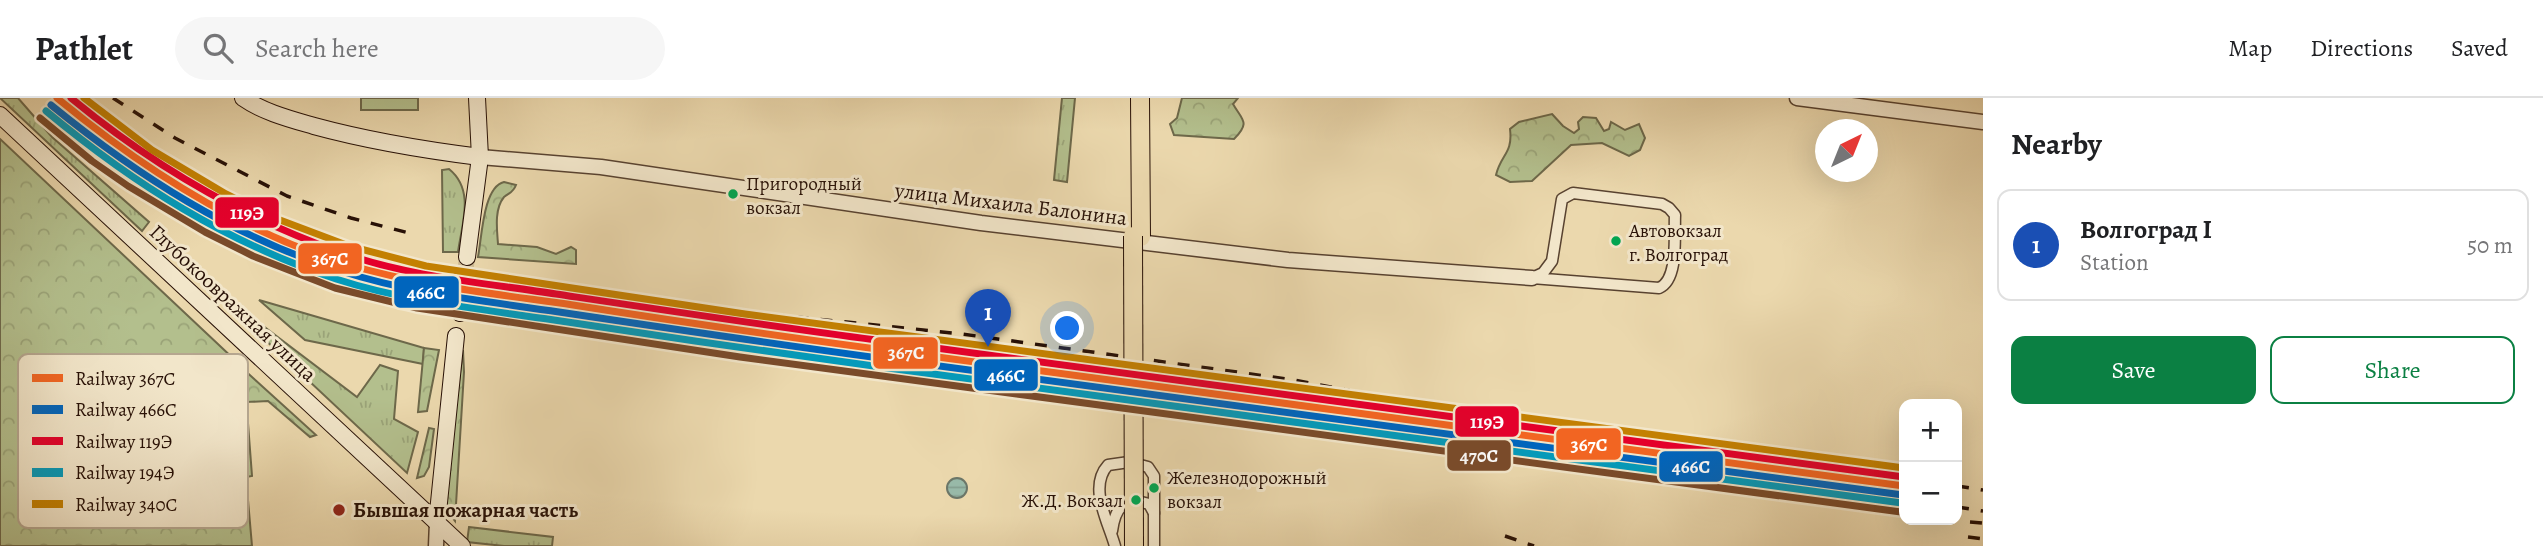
<!DOCTYPE html>
<meta charset="utf-8">
<style>
:root{--surface:#fff;--page:#f6f6f6;--text:#202124;--muted:#757577;--line:#e0e0e0;--accent:#0b8043}
body{margin:0;font-family:Alegreya,serif;background:var(--page);color:var(--text)}
.controls{position:absolute;right:21px;bottom:21px;display:grid;overflow:hidden;border-radius:14px;box-shadow:0 7px 28px #0002}
.controls button{width:63px;height:63px;display:grid;place-items:center;padding:0;border:0;border-bottom:2px solid var(--line);background:var(--surface);color:var(--text);font:35px sans-serif}
.compass{position:absolute;left:1815px;top:21px;width:63px;height:63px;border-radius:50%;background:var(--surface);box-shadow:0 7px 28px #0002;rotate:43deg}
.you{position:absolute;left:1068px;top:231px;width:24px;height:24px;margin:-18px;border:5px solid #fff;border-radius:50%;background:#1a73e8;box-shadow:0 0 0 10px #1a73e833}
.badge{display:grid;place-items:center;width:46px;height:46px;border-radius:50%;background:var(--accent);color:#fff;font-size:23px;font-weight:700}
.pin{position:absolute;translate:-50% -58px;filter:drop-shadow(0 2px 4px #0008)}
.pin::after{content:'';position:absolute;top:37px;width:24px;height:21px;background:inherit;clip-path:polygon(0 0,100% 0,50% 100%)}
.list{margin:0;padding:0;list-style:none}
h2{display:flex;justify-content:space-between;align-items:center;height:91px;margin:0;padding:0 28px;font-size:30px}
h2 small{font-size:23px;font-weight:400;color:var(--muted)}
.list li{display:grid;grid-template-columns:46px 1fr auto;gap:21px;align-items:center;box-sizing:border-box;height:112px;margin:0 14px 14px;padding:0 14px;border:2px solid var(--line);border-radius:14px}
.list b{display:block;font-size:26px;white-space:nowrap}
.list p{margin:0;font-size:23px;white-space:nowrap;color:var(--muted)}
.list em{font-size:23px;font-style:normal;color:var(--muted)}
.actions{display:flex;gap:14px;padding:21px 28px}
.actions a{flex:1;padding:16px 0;border:2px solid var(--accent);border-radius:14px;text-align:center;font-size:24px;color:var(--accent)}
.actions .main{background:var(--accent);color:#fff}
.icon{flex:none;width:38px;height:38px;fill:none;stroke:currentColor;stroke-width:2;stroke-linecap:round;stroke-linejoin:round}
.map{position:relative;flex:none;width:1983px;height:448px;overflow:hidden}
header{display:flex;align-items:center;gap:42px;box-sizing:border-box;height:98px;padding:0 35px;background:var(--surface);border-bottom:2px solid var(--line)}
header strong{font-size:33px}
nav{display:flex;gap:38px;margin-inline-start:auto;font-size:24px}
.search{width:490px;height:63px;background:var(--page);display:flex;align-items:center;gap:18px;box-sizing:border-box;padding:0 24px;border-radius:38px;color:var(--muted);font-size:26px}
main{display:flex}
aside{flex:1;background:var(--surface)}
.map>svg:first-child{display:block}
.grass{fill:url(#grass-tufts);stroke:#6d684a;stroke-width:2}
.forest{fill:url(#forest-crowns);stroke:#6d684a;stroke-width:2}
.pitch{fill:#b3bf8d;stroke:#6d684a;stroke-width:2}
.water{fill:url(#water-rules);stroke:#6b7668;stroke-width:2}
.lines{fill:none;stroke-linecap:round;stroke-linejoin:round}
.secondary-tunnel{stroke:#ceba94;stroke-width:16;stroke-dasharray:16 8;stroke-linecap:butt}
.minor-casing{stroke:#584230;stroke-width:13}
.tertiary-casing{stroke:#584230;stroke-width:17}
.secondary-casing{stroke:#271006;stroke-width:18}
.primary-casing{stroke:#271006;stroke-width:20}
.minor{stroke:#f2e6ca;stroke-width:10}
.tertiary{stroke:#f2e6ca;stroke-width:14}
.secondary{stroke:#f2e6ca;stroke-width:16}
.primary{stroke:#ebd8ad;stroke-width:18}
.rail{stroke:#271006;stroke-width:3.5;stroke-dasharray:12 12;stroke-linecap:butt}
.primary-bridge-casing{stroke:#271006;stroke-width:20;stroke-linecap:butt}
.primary-bridge{stroke:#ebd8ad;stroke-width:18}
.rail-1-casing{stroke:#f2e6ca;stroke-width:12}
.rail-2-casing{stroke:#f2e6ca;stroke-width:12}
.rail-3-casing{stroke:#f2e6ca;stroke-width:12}
.rail-4-casing{stroke:#f2e6ca;stroke-width:12}
.rail-5-casing{stroke:#f2e6ca;stroke-width:12}
.rail-6-casing{stroke:#f2e6ca;stroke-width:12}
.rail-1{stroke:#f26522;stroke-width:7}
.rail-2{stroke:#0065bd;stroke-width:7}
.rail-3{stroke:#e4002b;stroke-width:7}
.rail-4{stroke:#049aba;stroke-width:7}
.rail-5{stroke:#c38002;stroke-width:7}
.rail-6{stroke:#7a4b2a;stroke-width:7}
.bus-dot{fill:#00a651;stroke:#f2e6ca;stroke-width:2.5}
.poi-dot{fill:#8f2418;stroke:#f2e6ca;stroke-width:2.5}
.labels{text-anchor:middle;stroke-width:6;stroke-linejoin:round;paint-order:stroke}
.bus-label{font-size:19px;fill:#271006;stroke:#f2e6ca;text-anchor:start}
.street-label{font-size:21px;fill:#271006;stroke:#f2e6ca}
.poi-label{font-size:21px;font-weight:bold;fill:#271006;stroke:#f2e6ca;text-anchor:start}
.key{fill:#f2e6ca;stroke:#b5a68f;stroke-width:2}
.key-label{font-size:19px;fill:#271006}
.line-badge{stroke:#f2e6ca;stroke-width:2.5}
.badge-label{font-size:19px;text-anchor:middle;font-weight:bold;fill:#fff}
</style>
<header>
<strong>Pathlet</strong>
<div class="search"><svg class="icon" aria-label="search" viewBox="0 0 24 24"><circle cx="10" cy="10" r="6"/><path d="M15 15l6 6"/></svg>Search here</div>
<nav><a>Map</a><a>Directions</a><a>Saved</a></nav>
</header>
<main>
<div class="map">
<svg width="1983" height="448" viewBox="0 0 1983 448">
<defs>
<pattern id="grass-tufts" width="24" height="20" patternUnits="userSpaceOnUse" patternTransform="scale(1.75)"><rect width="24" height="20" fill="#b3bf8d"/><path d="M3 7l-1-3M5 7V3M7 7l1-3M15 17l-1-3M17 17v-4M19 17l1-3" fill="none" stroke="#9aa378"/></pattern>
<pattern id="forest-crowns" width="20" height="18" patternUnits="userSpaceOnUse" patternTransform="scale(1.75)"><rect width="20" height="18" fill="#b3bf8d"/><path d="M2 6a3 3 0 1 1 6 0M12 15a3 3 0 1 1 6 0" fill="none" stroke="#9aa378"/></pattern>
<pattern id="water-rules" width="6" height="5" patternUnits="userSpaceOnUse" patternTransform="scale(1.75)"><rect width="6" height="5" fill="#98baa9"/><path d="M0 2.5h6" fill="none" stroke="#839f90"/></pattern>
</defs>
<rect width="100%" height="100%" fill="#ebd8ad"/>
<filter id="stains"><feTurbulence type="fractalNoise" baseFrequency=".00286" numOctaves="4"/><feColorMatrix values="0 0 0 0 .2 0 0 0 0 .09 0 0 0 0 .02 0 0 0 .5 -.17"/></filter>
<radialGradient id="worn" r=".72"><stop offset=".6" stop-color="#630" stop-opacity="0"/><stop offset="1" stop-color="#630" stop-opacity=".3"/></radialGradient>
<g class="grass">
<path d="M0 0H18L52 39 149 124 142 133Z"/>
<path d="M1062 0H1075L1067 84 1054 82Z"/>
<path d="M449 71C475 92 462 125 458 154H443L442 72Z"/>
<path d="M259 202 424 250 423 266 305 242Z"/>
<path d="M243 221 263 228 357 299 380 267 398 273 394 321 418 334 407 375Z"/>
<path d="M469 429 553 439 552 448H504L467 444Z"/>
</g>
<g class="forest">
<path d="M1182 0H1238L1233 6C1242 22 1251 24 1234 41L1174 37 1170 26 1177 20Z"/>
<path d="M1552 16 1563 28 1574 35 1579 31 1578 24 1583 19 1596 20 1604 33 1609 31 1611 24 1625 32 1639 26 1645 40 1640 52 1629 58 1602 45 1571 47 1532 83 1510 84 1496 77C1501 56 1513 56 1510 31L1519 24Z"/>
<path d="M0 41 237 264 241 311 247 312 252 378 246 379 252 448H0Z"/>
<path d="M504 84 516 87C513 95 510 94 504 99 494 111 497 132 498 146L537 149 556 156 571 149 576 152V166L478 159C482 139 483 89 504 84Z"/>
<path d="M424 250 439 252 427 313 418 314Z"/>
<path d="M463 252 464 274 455 423 449 415 444 401Z"/>
<path d="M242 270 316 337 310 339 268 303 247 304 246 293 242 292Z"/>
<path d="M429 330 434 331 429 369 424 378 417 380Z"/>
</g>
<rect class="pitch" x="361" y="0" width="57" height="12"/>
<circle class="water" cx="957" cy="390" r="10"/>
<g class="lines">
<path class="secondary-tunnel" d="M462 201 467 159"/>
<defs>
<g id="minor">
<path d="M1573 95 1662 106 1669 110 1675 117C1674 137 1679 182 1659 190L1532 180 1543 175 1552 163 1562 101Z"/>
<path d="M1112 433C1115 409 1125 398 1149 406L1154 415"/>
<path d="M1115 448C1108 423 1088 389 1108 367L1129 364 1148 369 1154 378V448"/>
</g>
<g id="tertiary">
<path d="M1797 0 1983 24"/>
<path d="M480 59 601 69 981 125 1288 162 1532 180"/>
<path d="M436 448 437 424"/>
</g>
<g id="secondary">
<path d="M243 0C263 14 290 21 314 28 369 43 424 52 480 59"/>
<path d="M0 17 462 448"/>
<path d="M467 159 480 59 477 0"/>
<path d="M460 215 462 201"/>
<path d="M437 424 456 238"/>
</g>
<path id="primary" d="M1140 0 1141 139"/>
</defs>
<use href="#minor" class="minor-casing"/>
<use href="#tertiary" class="tertiary-casing"/>
<use href="#secondary" class="secondary-casing"/>
<use href="#primary" class="primary-casing"/>
<use href="#minor" class="minor"/>
<use href="#tertiary" class="tertiary"/>
<use href="#secondary" class="secondary"/>
<use href="#primary" class="primary"/>
<g class="rail">
<path d="M113 0 175 40 287 98 351 120 409 135"/>
<path d="M605 206 768 216 962 236 1294 282 1571 335 1904 381"/>
<path d="M1279 327 1619 377 1767 384 1904 402"/>
<path d="M1548 341 1685 373"/>
<path d="M1546 353 1600 362"/>
<path d="M1957 388 1983 392"/>
<path d="M1957 409 1983 413"/>
<path d="M1970 424 1983 425"/>
<path d="M1505 438 1534 448"/>
<path d="M1968 439 1983 441"/>
</g>
<defs>
<path id="primary-bridge" d="M1133 138 1134 448"/>
</defs>
<use href="#primary-bridge" class="primary-bridge-casing"/>
<use href="#primary-bridge" class="primary-bridge"/>
<defs>
<path id="rail-1" d="M57 0C143 71 239 133 346 166 420 188 497 196 573 207 687 225 801 241 915 256 1244 300 1574 344 1904 388"/>
<path id="rail-2" d="M51 7C138 78 233 139 341 173 412 196 486 203 559 214 673 231 787 248 902 263 1235 308 1569 352 1903 397"/>
<path id="rail-3" d="M71 0C152 67 242 120 342 155 410 179 485 185 556 196 663 212 769 228 876 242 1219 288 1562 333 1904 379"/>
<path id="rail-4" d="M46 13C135 87 226 144 336 181 407 204 481 211 554 222 665 239 777 255 888 270 1226 315 1564 360 1902 405"/>
<path id="rail-5" d="M84 0 152 52 226 96 272 119 349 148 426 168 745 216 1904 370"/>
<path id="rail-6" d="M40 20 92 63 128 88 205 134 253 158 335 190 417 210 740 259 1901 414"/>
</defs>
<use href="#rail-1" class="rail-1-casing"/>
<use href="#rail-2" class="rail-2-casing"/>
<use href="#rail-3" class="rail-3-casing"/>
<use href="#rail-4" class="rail-4-casing"/>
<use href="#rail-5" class="rail-5-casing"/>
<use href="#rail-6" class="rail-6-casing"/>
<use href="#rail-1" class="rail-1"/>
<use href="#rail-2" class="rail-2"/>
<use href="#rail-3" class="rail-3"/>
<use href="#rail-4" class="rail-4"/>
<use href="#rail-5" class="rail-5"/>
<use href="#rail-6" class="rail-6"/>
</g>
<g class="bus-dot">
<circle cx="733" cy="96" r="6"/>
<circle cx="1616" cy="143" r="6"/>
<circle cx="1154" cy="390" r="6"/>
<circle cx="1136" cy="402" r="6"/>
</g>
<circle class="poi-dot" cx="339" cy="412" r="7"/>
<g class="labels">
<g class="bus-label">
<text x="746" y="92">Пригородный<tspan x="746" dy="24">вокзал</tspan></text>
<text x="1629" y="139">Автовокзал<tspan x="1629" dy="24">г. Волгоград</tspan></text>
<text x="1167" y="386">Железнодорожный<tspan x="1167" dy="24">вокзал</tspan></text>
<text x="1123" y="409" text-anchor="end">Ж.Д. Вокзал</text>
</g>
<g class="street-label">
<text transform="translate(1011 106) rotate(7)" y="7">улица Михаила Балонина</text>
<text transform="translate(233 205) rotate(43)" y="7">Глубокоовражная улица</text>
</g>
<g class="poi-label">
<text x="353" y="419">Бывшая пожарная часть</text>
</g>
</g>
<rect x="18" y="256" width="230" height="174" rx="10" class="key"/>
<rect x="32" y="276" width="31" height="8" fill="#f26522"/>
<rect x="32" y="307" width="31" height="9" fill="#0065bd"/>
<rect x="32" y="339" width="31" height="8" fill="#e4002b"/>
<rect x="32" y="370" width="31" height="9" fill="#049aba"/>
<rect x="32" y="402" width="31" height="8" fill="#c38002"/>
<g class="key-label">
<text x="75" y="287">Railway 367С</text>
<text x="75" y="318">Railway 466С</text>
<text x="75" y="350">Railway 119Э</text>
<text x="75" y="381">Railway 194Э</text>
<text x="75" y="413">Railway 340С</text>
</g>
<g class="line-badge">
<rect x="214" y="98" width="66" height="33" rx="7" fill="#e4002b"/>
<rect x="297" y="144" width="66" height="33" rx="7" fill="#f26522"/>
<rect x="393" y="177" width="67" height="34" rx="7" fill="#0065bd"/>
<rect x="872" y="238" width="67" height="34" rx="7" fill="#f26522"/>
<rect x="973" y="260" width="66" height="34" rx="7" fill="#0065bd"/>
<rect x="1454" y="307" width="66" height="33" rx="7" fill="#e4002b"/>
<rect x="1555" y="329" width="67" height="34" rx="7" fill="#f26522"/>
<rect x="1446" y="341" width="66" height="33" rx="7" fill="#7a4b2a"/>
<rect x="1658" y="352" width="66" height="33" rx="7" fill="#0065bd"/>
</g>
<g class="badge-label">
<text x="247" y="121">119Э</text>
<text x="330" y="167">367С</text>
<text x="426" y="201">466С</text>
<text x="906" y="261">367С</text>
<text x="1006" y="284">466С</text>
<text x="1487" y="330">119Э</text>
<text x="1589" y="353">367С</text>
<text x="1479" y="364">470С</text>
<text x="1691" y="375">466С</text>
</g>
<rect width="100%" height="100%" filter="url(#stains)"/>
<rect width="100%" height="100%" fill="url(#worn)"/>
</svg>
<div class="controls">
<button>+</button>
<button>−</button>
</div>
<svg class="compass" viewBox="-18 -18 36 36"><path d="M0-13l5 13h-10z" fill="#e53935"/><path d="M0 13l5-13h-10z" fill="#757577"/></svg>
<div class="you"></div>
<div class="pin badge" style="left:988px;top:249px;background:#1a4fb4">1</div>
</div>
<aside>
<h2>Nearby<small></small></h2>
<ul class="list">
<li><span class="badge" style="background:#1a4fb4">1</span><div><b>Волгоград I</b><p>Station</p></div><em>50 m</em></li>
</ul>
<div class="actions"><a class="main">Save</a><a>Share</a></div>
</aside>
</main>
